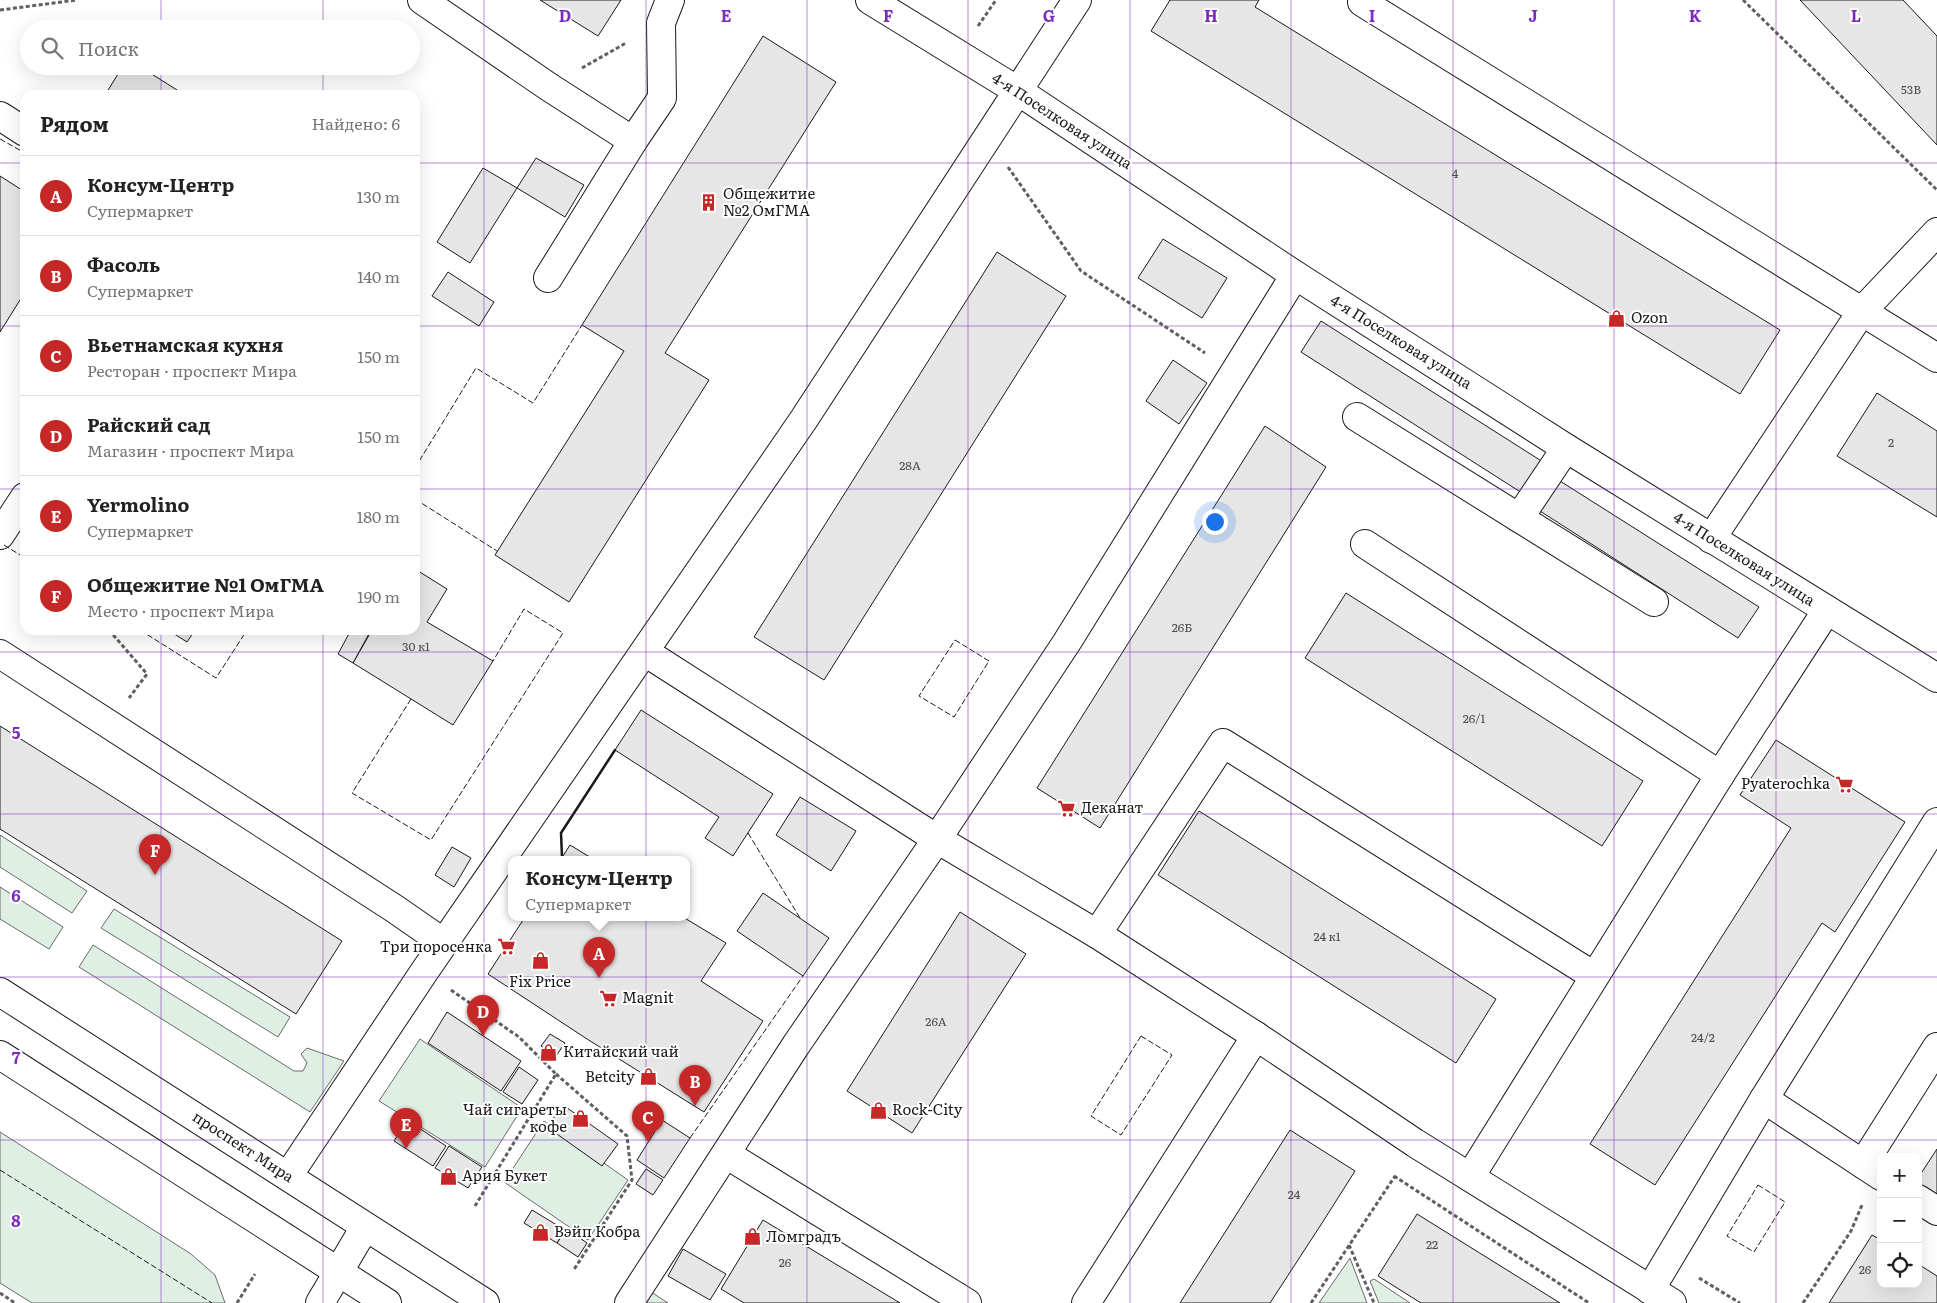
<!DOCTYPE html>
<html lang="ru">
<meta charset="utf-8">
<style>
:root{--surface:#fff;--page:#f2f2f2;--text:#222;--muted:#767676;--line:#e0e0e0;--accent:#c62828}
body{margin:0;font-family:Literata,serif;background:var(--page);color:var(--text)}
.controls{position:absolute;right:15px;bottom:15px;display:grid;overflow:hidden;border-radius:10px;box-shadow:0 5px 20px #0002}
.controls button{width:45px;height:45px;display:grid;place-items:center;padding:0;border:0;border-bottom:1px solid var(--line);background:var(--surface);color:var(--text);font:25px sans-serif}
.you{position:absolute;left:1214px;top:521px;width:18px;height:18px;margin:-12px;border:4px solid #fff;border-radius:50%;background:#1a73e8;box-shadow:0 0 0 8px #1a73e833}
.badge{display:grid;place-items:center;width:32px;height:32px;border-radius:50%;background:var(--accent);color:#fff;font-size:16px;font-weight:700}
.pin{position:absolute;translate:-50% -41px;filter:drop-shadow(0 1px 2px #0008)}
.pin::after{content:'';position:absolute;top:26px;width:18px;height:15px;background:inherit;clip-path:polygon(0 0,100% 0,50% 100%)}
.popup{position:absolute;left:508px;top:856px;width:182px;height:65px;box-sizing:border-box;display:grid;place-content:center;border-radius:10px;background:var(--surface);filter:drop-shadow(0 1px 4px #0005);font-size:16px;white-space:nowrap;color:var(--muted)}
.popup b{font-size:19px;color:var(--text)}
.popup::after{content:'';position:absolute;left:50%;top:100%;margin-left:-10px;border:10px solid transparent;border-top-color:var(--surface)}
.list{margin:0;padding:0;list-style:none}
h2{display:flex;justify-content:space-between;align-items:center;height:65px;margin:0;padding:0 20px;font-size:21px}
h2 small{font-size:16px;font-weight:400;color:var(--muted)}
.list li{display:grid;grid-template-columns:32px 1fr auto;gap:15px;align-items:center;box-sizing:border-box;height:80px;padding:0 20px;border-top:1px solid var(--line)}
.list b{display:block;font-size:19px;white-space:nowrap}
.list p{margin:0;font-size:16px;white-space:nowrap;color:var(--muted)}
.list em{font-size:16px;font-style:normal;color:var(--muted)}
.icon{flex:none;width:28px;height:28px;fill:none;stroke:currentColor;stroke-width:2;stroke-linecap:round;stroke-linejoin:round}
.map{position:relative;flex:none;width:1937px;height:1303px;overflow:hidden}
.search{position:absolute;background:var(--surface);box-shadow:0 5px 20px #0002;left:20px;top:20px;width:400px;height:55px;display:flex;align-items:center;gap:12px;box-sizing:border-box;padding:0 18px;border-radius:28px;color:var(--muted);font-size:19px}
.panel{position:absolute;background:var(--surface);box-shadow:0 5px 20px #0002;left:20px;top:90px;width:400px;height:545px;border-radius:15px}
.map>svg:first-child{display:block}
.green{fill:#e0efe3;stroke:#6a6a6a}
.building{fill:#e6e6e6;stroke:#1a1a1a}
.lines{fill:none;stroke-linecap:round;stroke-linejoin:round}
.minor-casing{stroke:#1a1a1a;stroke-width:30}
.major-casing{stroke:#1a1a1a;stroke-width:30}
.path{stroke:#5f5f5f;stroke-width:3;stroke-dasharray:4 2.5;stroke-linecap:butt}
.minor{stroke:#fff;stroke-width:28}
.major{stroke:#fff;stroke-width:28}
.fence{stroke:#1a1a1a;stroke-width:1;stroke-dasharray:6 2.5;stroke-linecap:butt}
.wall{stroke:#1a1a1a;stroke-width:2.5}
.grid{fill:none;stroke:#7b2cbf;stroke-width:1;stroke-opacity:0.55}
.labels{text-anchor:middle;stroke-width:4;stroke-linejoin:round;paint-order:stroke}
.number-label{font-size:12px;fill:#4d4d4d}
.street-label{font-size:15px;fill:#1a1a1a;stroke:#fff}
.poi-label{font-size:15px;fill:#1a1a1a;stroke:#fff;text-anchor:start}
.grid-label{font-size:16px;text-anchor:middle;font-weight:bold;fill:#7b2cbf;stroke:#fff;stroke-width:4;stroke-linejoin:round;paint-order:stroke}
</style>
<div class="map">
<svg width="1937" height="1303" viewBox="0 0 1937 1303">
<rect width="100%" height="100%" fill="#fff"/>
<g class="green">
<path d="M0 835 87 891 72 913 0 867Z"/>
<path d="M0 887 63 927 49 949 0 919Z"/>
<path d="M114 909 290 1017 278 1037 101 928Z"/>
<path d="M93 945 294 1071H303L307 1063 301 1054 307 1048 344 1061 310 1112 79 967Z"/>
<path d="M420 1039 522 1108 485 1167 379 1101Z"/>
<path d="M544 1121 628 1180 588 1240 504 1182Z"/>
<path d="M0 1132 191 1254 215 1275 225 1303H32L0 1283Z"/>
<path d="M1350 1258 1367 1303H1319Z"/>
<path d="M1374 1279 1410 1303H1379L1370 1281Z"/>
<path d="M651 1292 668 1303H645Z"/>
</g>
<g class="building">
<path d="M540 0H621L598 36Z"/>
<path d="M1170 0H1259L1255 7 1780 330 1740 394 1151 31Z"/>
<path d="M1800 0H1903L1937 36V145Z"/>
<path d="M763 36 836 82 665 353 709 380 569 602 495 555 624 351 582 325Z"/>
<path d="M123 66H139L185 95H105Z"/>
<path d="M536 158 584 185 565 217 517 188Z"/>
<path d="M483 168 517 188 470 263 437 242Z"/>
<path d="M0 176 25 192V292L0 332Z"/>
<path d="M1163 239 1227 278 1202 318 1138 278Z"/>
<path d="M997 252 1066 296 824 680 754 637Z"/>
<path d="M448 272 494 302 479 326 432 296Z"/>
<path d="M1321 321 1543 462 1522 493 1301 352Z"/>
<path d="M1173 360 1207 383 1179 424 1146 401Z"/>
<path d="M1877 393 1937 431V517L1837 456Z"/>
<path d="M1265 426 1326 467 1100 828 1037 788Z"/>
<path d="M1560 481 1759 607 1738 638 1540 511Z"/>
<path d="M415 569 447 589 427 622 493 661 453 725 353 663 372 630H415Z"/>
<path d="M1346 593 1643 781 1602 846 1305 658Z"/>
<path d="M168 630H195L187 642Z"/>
<path d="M351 630H366L370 632 353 663 338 654Z"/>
<path d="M641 710 773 794 733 856 705 838 719 817 615 750Z"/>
<path d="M0 726 342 941 296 1014 0 829Z"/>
<path d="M1776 740 1905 822 1835 932 1822 923 1655 1185 1590 1144 1791 828 1740 795Z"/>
<path d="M800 797 856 831 831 871 776 835Z"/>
<path d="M1199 811 1496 999 1456 1063 1158 875Z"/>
<path d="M570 845 593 859H561Z"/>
<path d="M452 847 471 858 454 887 435 875Z"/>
<path d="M763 893 829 938 803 976 737 931Z"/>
<path d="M960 912 1026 954 912 1133 847 1091Z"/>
<path d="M525 917H683L726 943 701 981 763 1021 704 1112 587 1039 488 974Z"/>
<path d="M447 1012 521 1061 501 1091 428 1043Z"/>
<path d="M550 1034 565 1043 556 1056 541 1046Z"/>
<path d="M519 1067 538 1080 522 1104 503 1092Z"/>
<path d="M563 1105 618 1144 602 1166 547 1127Z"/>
<path d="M407 1120 446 1146 433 1166 394 1141Z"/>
<path d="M662 1120 690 1138 664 1178 637 1160Z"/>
<path d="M1290 1130 1355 1171 1324 1220 1270 1303H1180Z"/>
<path d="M449 1146 482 1167 468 1188 435 1168Z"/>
<path d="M1937 1149V1201L1918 1189V1178Z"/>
<path d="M646 1169 663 1180 653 1195 636 1184Z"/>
<path d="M532 1210 565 1230 557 1243 524 1223Z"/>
<path d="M1417 1214 1560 1303H1421L1378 1276Z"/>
<path d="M763 1220 900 1303H744L721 1289Z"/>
<path d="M567 1229 587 1243 578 1257 557 1243Z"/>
<path d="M1872 1235 1881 1240V1284H1918V1264L1937 1276V1303H1829Z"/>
<path d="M683 1249 726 1274 710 1300 668 1276Z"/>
</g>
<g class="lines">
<defs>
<g id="minor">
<path d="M422 0 549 87 633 141"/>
<path d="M870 0 1018 91 1295 275 1566 448 1937 678"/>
<path d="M1363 0 1362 2 1937 358"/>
<path d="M0 116 25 132"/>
<path d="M548 278 633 141 662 98 661 23 670 0"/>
<path d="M1357 417 1654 602"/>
<path d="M1519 518 1566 448"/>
<path d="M0 535 25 497"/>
<path d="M1711 539 1862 311 1937 232"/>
<path d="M1365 544 1720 775"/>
<path d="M645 652 937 839 1097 934 1256 1036 1415 1143 1672 1303"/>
<path d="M0 654 395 909 444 943"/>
<path d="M1097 934 1223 743 1594 976"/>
<path d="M1764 1099 1881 1176"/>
<path d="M726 1154 967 1303"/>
<path d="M1863 1164 1937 1047"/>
<path d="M288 1176 424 972 804 419 1077 0"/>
<path d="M1470 1177 1720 775 1827 610"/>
<path d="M1918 1199 1937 1211"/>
<path d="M1650 1290 1764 1099 1937 822"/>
<path d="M320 1303 365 1227"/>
<path d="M629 1303 796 1045 937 839 1067 642 1295 275"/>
<path d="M1086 1303 1256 1036"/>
</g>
<g id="major">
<path d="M0 992 485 1303"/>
<path d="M0 1055 387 1303"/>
</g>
</defs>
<use href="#minor" class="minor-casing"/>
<use href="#major" class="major-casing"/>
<g class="path">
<path d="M1743 0 1937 190"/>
<path d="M0 10 77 0"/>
<path d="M978 26 996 0"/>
<path d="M582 68 626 43"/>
<path d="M1008 167 1081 271 1205 353"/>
<path d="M109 630 147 674 129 698"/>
<path d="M451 990 519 1037 556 1074 475 1206"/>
<path d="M556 1074 627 1136 632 1180 573 1271"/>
<path d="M1394 1176 1589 1303"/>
<path d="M1349 1245 1374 1303"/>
<path d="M1699 1278 1740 1303"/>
<path d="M0 1293 15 1303"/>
<path d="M237 1303 255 1274"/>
<path d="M1311 1303 1395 1176"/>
<path d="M1803 1303 1851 1231 1862 1205"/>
</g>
<use href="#minor" class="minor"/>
<use href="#major" class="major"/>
<g class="fence">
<path d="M0 139 25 153"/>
<path d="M415 468 476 368 533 403 582 325"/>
<path d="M415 499 497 551"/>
<path d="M4 545 25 558"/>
<path d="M140 630 216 678 247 630"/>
<path d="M955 640 989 661 954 717 919 696Z"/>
<path d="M411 699 352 793 431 840 563 633 524 609 493 661"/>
<path d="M748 833 800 918"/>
<path d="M1141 1036 1172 1055 1121 1135 1091 1116Z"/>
<path d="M690 1138 803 976"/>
<path d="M0 1170 212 1303"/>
<path d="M1758 1185 1785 1202 1754 1252 1727 1236Z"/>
</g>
<path class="wall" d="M562 857 561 833 615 750"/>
</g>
<path class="grid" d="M161 0V29M323 0V29M484 0V1303M646 0V1303M807 0V1303M968 0V1303M1130 0V1303M1291 0V1303M1453 0V1303M1614 0V1303M1776 0V1303M161 66V95M323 66V95M0 163H25M415 163H1937M0 326H25M415 326H1937M0 489H25M415 489H1937M161 630V1303M323 630V1303M0 652H1937M0 814H1937M0 977H1937M0 1140H1937"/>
<defs>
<symbol id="building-bare" viewBox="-9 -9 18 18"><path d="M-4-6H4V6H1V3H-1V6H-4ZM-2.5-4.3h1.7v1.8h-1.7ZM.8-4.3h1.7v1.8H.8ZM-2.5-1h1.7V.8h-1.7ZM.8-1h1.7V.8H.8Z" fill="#c62828" stroke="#fff" stroke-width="2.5" paint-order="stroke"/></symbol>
<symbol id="shop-bare" viewBox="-9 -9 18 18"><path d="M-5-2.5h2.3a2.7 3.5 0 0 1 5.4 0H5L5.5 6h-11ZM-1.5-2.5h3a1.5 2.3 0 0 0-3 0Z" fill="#c62828" stroke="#fff" stroke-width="2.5" paint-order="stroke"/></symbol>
<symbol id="supermarket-bare" viewBox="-9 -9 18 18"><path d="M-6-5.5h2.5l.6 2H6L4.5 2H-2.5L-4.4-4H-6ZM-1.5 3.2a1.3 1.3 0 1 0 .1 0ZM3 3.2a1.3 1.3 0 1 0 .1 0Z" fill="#c62828" stroke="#fff" stroke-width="2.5" paint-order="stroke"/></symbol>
</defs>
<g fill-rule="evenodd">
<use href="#building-bare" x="696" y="190" width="25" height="25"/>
<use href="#shop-bare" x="1604" y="306" width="25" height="25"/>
<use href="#supermarket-bare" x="1832" y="772" width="25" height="25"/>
<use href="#supermarket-bare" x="1054" y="796" width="25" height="25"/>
<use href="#supermarket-bare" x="494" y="934" width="25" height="25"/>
<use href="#shop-bare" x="528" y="948" width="25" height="25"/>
<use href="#supermarket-bare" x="596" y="986" width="25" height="25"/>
<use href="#shop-bare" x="536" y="1040" width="25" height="25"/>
<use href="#shop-bare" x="636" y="1064" width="25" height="25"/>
<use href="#shop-bare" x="866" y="1098" width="25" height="25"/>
<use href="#shop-bare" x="568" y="1106" width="25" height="25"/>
<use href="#shop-bare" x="436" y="1164" width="25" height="25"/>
<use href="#shop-bare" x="528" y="1220" width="25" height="25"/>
<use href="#shop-bare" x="740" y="1224" width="25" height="25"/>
</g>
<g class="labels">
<g class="number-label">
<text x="1911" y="94">53В</text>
<text x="1455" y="178">4</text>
<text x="1891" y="447">2</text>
<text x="910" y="470">28А</text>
<text x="1182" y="632">26Б</text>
<text x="416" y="651">30 к1</text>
<text x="1474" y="723">26/1</text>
<text x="1327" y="941">24 к1</text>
<text x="936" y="1026">26А</text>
<text x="1703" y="1042">24/2</text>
<text x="1294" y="1199">24</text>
<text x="1432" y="1249">22</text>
<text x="785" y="1267">26</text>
<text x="1865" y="1274">26</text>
</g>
<g class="street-label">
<text transform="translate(1062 121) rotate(33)" y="5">4-я Поселковая улица</text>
<text transform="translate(1401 342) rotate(32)" y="5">4-я Поселковая улица</text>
<text transform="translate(1744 559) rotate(32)" y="5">4-я Поселковая улица</text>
<text transform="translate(243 1147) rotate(33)" y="5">проспект Мира</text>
</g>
<g class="poi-label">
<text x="723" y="199">Общежитие<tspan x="723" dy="17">№2 ОмГМА</tspan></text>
<text x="1631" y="323">Ozon</text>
<text x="1830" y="789" text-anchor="end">Pyaterochka</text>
<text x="1081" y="813">Деканат</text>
<text x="492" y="952" text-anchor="end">Три поросенка</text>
<text x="540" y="987" text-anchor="middle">Fix Price</text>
<text x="622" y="1003">Magnit</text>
<text x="563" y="1057">Китайский чай</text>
<text x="635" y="1082" text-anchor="end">Betcity</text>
<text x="567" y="1115" text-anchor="end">Чай сигареты<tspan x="567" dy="17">кофе</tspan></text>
<text x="892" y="1115">Rock-City</text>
<text x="462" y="1181">Ария Букет</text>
<text x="554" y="1237">Вэйп Кобра</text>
<text x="766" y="1242">Ломградъ</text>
</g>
</g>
<g class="grid-label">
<text x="565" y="22">D</text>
<text x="726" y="22">E</text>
<text x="888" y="22">F</text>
<text x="1049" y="22">G</text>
<text x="1211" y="22">H</text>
<text x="1372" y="22">I</text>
<text x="1533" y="22">J</text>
<text x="1695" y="22">K</text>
<text x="1856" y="22">L</text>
<text x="16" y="739">5</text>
<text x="16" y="902">6</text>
<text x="16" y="1064">7</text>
<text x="16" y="1227">8</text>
</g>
</svg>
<div class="controls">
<button>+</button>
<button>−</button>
<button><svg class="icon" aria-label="locate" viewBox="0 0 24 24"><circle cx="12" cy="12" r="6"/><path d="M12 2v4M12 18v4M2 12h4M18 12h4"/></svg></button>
</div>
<div class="you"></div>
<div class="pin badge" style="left:599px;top:978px">A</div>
<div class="popup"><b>Консум-Центр</b>Супермаркет</div>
<div class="pin badge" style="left:695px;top:1106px">B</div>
<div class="pin badge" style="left:648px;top:1142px">C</div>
<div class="pin badge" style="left:483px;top:1036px">D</div>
<div class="pin badge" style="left:406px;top:1149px">E</div>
<div class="pin badge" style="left:155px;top:875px">F</div>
<div class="search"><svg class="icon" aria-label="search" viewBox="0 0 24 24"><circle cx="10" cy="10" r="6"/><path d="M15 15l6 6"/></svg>Поиск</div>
<section class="panel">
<h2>Рядом<small>Найдено: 6</small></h2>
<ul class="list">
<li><span class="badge">A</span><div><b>Консум-Центр</b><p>Супермаркет</p></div><em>130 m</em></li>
<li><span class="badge">B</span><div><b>Фасоль</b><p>Супермаркет</p></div><em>140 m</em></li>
<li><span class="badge">C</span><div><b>Вьетнамская кухня</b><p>Ресторан · проспект Мира</p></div><em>150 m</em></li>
<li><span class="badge">D</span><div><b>Райский сад</b><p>Магазин · проспект Мира</p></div><em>150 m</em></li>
<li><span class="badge">E</span><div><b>Yermolino</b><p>Супермаркет</p></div><em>180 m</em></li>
<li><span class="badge">F</span><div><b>Общежитие №1 ОмГМА</b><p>Место · проспект Мира</p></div><em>190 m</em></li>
</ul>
</section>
</div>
